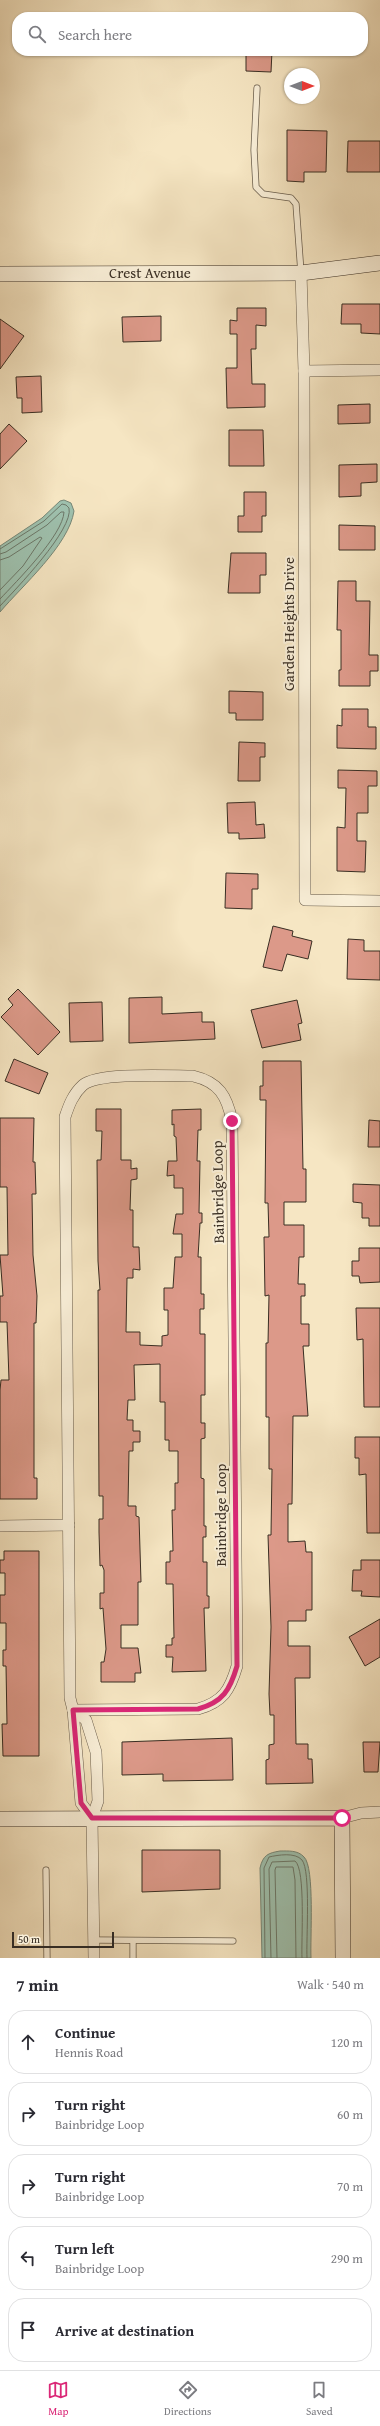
<!DOCTYPE html>
<meta charset="utf-8">
<style>
:root{--surface:#fff;--page:#f2f2f3;--text:#2b2b33;--muted:#7c7c81;--line:#e1e1e2;--accent:#db2777}
body{margin:0;font-family:"Gentium Book Plus",serif;background:var(--page);color:var(--text)}
.compass{position:absolute;left:284px;top:68px;width:36px;height:36px;border-radius:50%;background:var(--surface);box-shadow:0 1px 3px #0004;rotate:90deg}
.scale{position:absolute;left:12px;bottom:10px;width:102px;box-sizing:border-box;padding-left:4px;border:2px solid #392e23;border-top:0;font-size:11px;line-height:14px;white-space:nowrap;color:#392e23;-webkit-text-stroke:3px #f9efd8;paint-order:stroke}
.stop{position:absolute;width:12px;height:12px;margin:-9px;border:3px solid #db2777;border-radius:50%;background:#fff}
.stop.end{background:#db2777;border-color:#fff;box-shadow:0 1px 4px #0008}
.list{margin:0;padding:0;list-style:none}
h2{display:flex;justify-content:space-between;align-items:center;height:52px;margin:0;padding:0 16px;font-size:17px}
h2 small{font-size:13px;font-weight:400;color:var(--muted)}
.list li{display:grid;grid-template-columns:26px 1fr auto;gap:12px;align-items:center;box-sizing:border-box;height:64px;margin:0 8px 8px;padding:0 8px;border:1px solid var(--line);border-radius:16px}
.list b{display:block;font-size:15px;white-space:nowrap}
.list p{margin:0;font-size:13px;white-space:nowrap;color:var(--muted)}
.list em{font-size:13px;font-style:normal;color:var(--muted)}
.icon{flex:none;width:22px;height:22px;fill:none;stroke:currentColor;stroke-width:2;stroke-linecap:round;stroke-linejoin:round}
.map{position:relative;flex:none;width:380px;height:1958px;overflow:hidden}
.search{position:absolute;background:var(--surface);box-shadow:0 1px 3px #0004;left:12px;right:12px;top:12px;height:44px;display:flex;align-items:center;gap:10px;box-sizing:border-box;padding:0 14px;border-radius:16px;color:var(--muted);font-size:15px}
.sheet{height:412px;background:var(--surface)}
nav{display:flex;justify-content:space-around;align-items:center;box-sizing:border-box;height:56px;border-top:1px solid var(--line);background:var(--surface);font-size:11px;color:var(--muted)}
nav a{display:grid;justify-items:center;gap:2px}
nav .on{color:var(--accent)}
.map>svg:first-child{display:block}
.water{fill:#9ec0ad;stroke:#768676}
.lines{fill:none;stroke-linecap:round;stroke-linejoin:round}
.shore{stroke:#6c7768;stroke-width:1}
.building{fill:#dc9989;stroke:#392e23}
.lane-casing{stroke:#685c4b;stroke-width:7}
.street-casing{stroke:#685c4b;stroke-width:12}
.secondary-casing{stroke:#392e23;stroke-width:16}
.lane{stroke:#f9efd8;stroke-width:5.5}
.street{stroke:#f9efd8;stroke-width:11}
.secondary{stroke:#f9efd8;stroke-width:15}
.route{stroke:#db2777;stroke-width:5}
.labels{text-anchor:middle;stroke-width:4;stroke-linejoin:round;paint-order:stroke}
.street-label{font-size:15px;fill:#392e23;stroke:#f9efd8}
</style>
<div class="map">
<svg width="380" height="1958" viewBox="0 0 380 1958">
<rect width="100%" height="100%" fill="#f6e6c3"/>
<filter id="stains"><feTurbulence type="fractalNoise" baseFrequency=".005" numOctaves="4"/><feColorMatrix values="0 0 0 0 .2 0 0 0 0 .09 0 0 0 0 .02 0 0 0 .5 -.17"/></filter>
<radialGradient id="worn" r=".72"><stop offset=".6" stop-color="#630" stop-opacity="0"/><stop offset="1" stop-color="#630" stop-opacity=".3"/></radialGradient>
<g class="water">
<path d="M64 500 71 503 74 511C69 545 22 586 0 612V546L42 518 60 501Z"/>
<path d="M280 1851C288 1851 298 1850 304 1857 315 1867 310 1940 311 1958H262L260 1868C263 1855 268 1853 280 1851Z"/>
</g>
<g class="lines">
<g class="shore">
<path d="M0 549 44 521 62 504 66 505 69 508C74 529 15 590 0 606"/>
<path d="M0 554 6 552 47 525 61 512H64C63 535 16 582 0 599"/>
<path d="M0 560 9 557 40 537 42 538 23 566 0 590"/>
<path d="M265 1958 264 1868 269 1857C278 1855 295 1852 302 1860 311 1871 306 1940 307 1958"/>
<path d="M271 1958 269 1869 272 1862 295 1861C306 1869 301 1942 302 1958"/>
<path d="M277 1958 275 1870 276 1867H293L295 1880 296 1958"/>
</g>
</g>
<g class="building">
<path d="M246 51H272L271 72 246 71Z"/>
<path d="M287 130 327 131 326 172H304V182L287 181Z"/>
<path d="M348 141H380V172H347Z"/>
<path d="M342 304H380V334L361 333V324H341Z"/>
<path d="M237 308H266V326L256 325V349H251L252 384H265V407L227 408 226 368H237V334H230V320L237 321Z"/>
<path d="M161 316V341L123 342 122 317Z"/>
<path d="M0 319 24 336 0 369Z"/>
<path d="M41 376 42 412 22 413V398H17L16 377Z"/>
<path d="M370 404V423L338 424V405Z"/>
<path d="M9 424 27 441 0 469V434Z"/>
<path d="M229 430H263L264 466H229Z"/>
<path d="M377 464V482L361 483V496L339 497V465Z"/>
<path d="M244 492H266V516H262V532H238V516H244Z"/>
<path d="M339 525 375 526V550H339Z"/>
<path d="M231 553H266V575H260V593H228Z"/>
<path d="M338 581H356V601H370L369 655H378V671H370V686H339V670H341V630H337Z"/>
<path d="M229 691 263 692V720H236V713H229Z"/>
<path d="M342 709H368V727H376V749L337 748V725L342 726Z"/>
<path d="M239 742 265 743V757H260V781H238Z"/>
<path d="M338 770 377 771V786H368V813H357V841H366L365 872 337 871V827L345 828 346 788H338Z"/>
<path d="M255 802 256 825 264 824 265 838 239 839V833H228L227 803Z"/>
<path d="M226 873 258 874V889H252V909L225 908Z"/>
<path d="M273 926 293 931 292 936 312 941 308 959 287 954 282 971 263 967Z"/>
<path d="M348 939 364 940V951H380V980L347 979Z"/>
<path d="M18 989 60 1032 38 1055 1 1017 13 1005 8 999Z"/>
<path d="M162 997V1014L202 1012V1022H214L215 1039 129 1043V998Z"/>
<path d="M297 1000 302 1023 298 1024 301 1040 262 1048 251 1010Z"/>
<path d="M102 1002 103 1041 70 1042 69 1003Z"/>
<path d="M14 1059 48 1073 39 1094 5 1081Z"/>
<path d="M263 1061H301L303 1169H306V1202H284V1225H304V1257H299L298 1284H305V1296H301V1324H309V1346H303L308 1416H293L292 1504H288V1542L305 1541 306 1552H312V1610H306V1621H288V1646H310V1678H295L296 1744H308V1759H312L313 1783 266 1784V1760L269 1759V1745L274 1744V1715H270L269 1694 271 1627 268 1535H271L272 1469H269V1417H266V1343H268L269 1295 265 1296 264 1237H269L268 1203H265L266 1100H260V1086H263Z"/>
<path d="M96 1109H121V1160H131V1169L137 1168V1179L131 1180 130 1210H133V1247H139L140 1270 133 1269V1278H127L126 1332H140V1345L162 1346V1336L168 1335V1310H164V1288H173L175 1257H182V1234H173L176 1214H183V1188H174V1175L167 1176 168 1161H177L176 1137 174 1136V1124L172 1125V1110L201 1109V1130H198L197 1161H200L199 1213H202V1223H200L198 1257H201V1294H204V1309H200V1334H205V1395H201V1423H205V1438L201 1439V1478L204 1479V1526H206V1537H203V1562H207V1596H209V1608H204L206 1671 172 1672 173 1657H166V1645H172V1638H174L173 1584H166V1562H170V1551H173L172 1510H175V1483H178V1451H169V1440H165V1402H160V1364L134 1365 135 1400H128L127 1420H133V1431H140V1442H133V1451H129L128 1506H136V1516L139 1517 141 1582H138V1625H121V1648H138L141 1673H135V1682H101V1662H104L106 1649 103 1608 100 1609V1593H104V1570L102 1565 100 1566 99 1532V1519H103V1496H99L98 1290H100L98 1261 97 1160H101L102 1131H96Z"/>
<path d="M0 1118H34L33 1162H35L36 1194H32L33 1255 37 1296 36 1323H34V1478H37V1499H0V1390L1 1380H9L7 1322H0V1296H3L0 1255H8L7 1187H0Z"/>
<path d="M369 1120 380 1121V1147H368Z"/>
<path d="M353 1184 380 1185V1226H369V1218H362V1203L353 1202Z"/>
<path d="M359 1248H380V1282L360 1283 359 1276H352V1261H359Z"/>
<path d="M356 1308H380V1407H364L363 1339 357 1340Z"/>
<path d="M355 1437H380V1533H367L366 1474 359 1475V1458H355Z"/>
<path d="M4 1551H39V1756H3L2 1724H7L6 1666H3V1650H6V1623H0V1595H5V1573H0V1560H4Z"/>
<path d="M361 1560H380V1597L361 1596 362 1591H352L353 1570H361Z"/>
<path d="M380 1619V1657L365 1666 349 1637Z"/>
<path d="M232 1738 233 1780 163 1781V1774L122 1775V1742Z"/>
<path d="M363 1742H380L378 1772H364Z"/>
<path d="M142 1850H220V1889L142 1892Z"/>
</g>
<g class="lines">
<defs>
<g id="lane">
<path d="M257 88 254 150 256 187 263 194 291 198 296 204 301 273"/>
<path d="M46 1870 47 1958"/>
<path d="M94 1940 233 1941"/>
<path d="M133 1941V1958"/>
</g>
<g id="street">
<path d="M301 273 304 371 305 900 380 901"/>
<path d="M304 371 380 370"/>
<path d="M193 1076C219 1082 227 1096 232 1121L237 1666C230 1690 223 1702 198 1709L73 1710 70 1698 65 1117C69 1105 73 1094 83 1085 99 1072 170 1076 193 1076Z"/>
<path d="M0 1526 69 1525"/>
<path d="M73 1710 86 1720 96 1752 98 1801 92 1818 94 1958"/>
<path d="M73 1710 81 1803 92 1818"/>
<path d="M342 1818 361 1813 380 1812"/>
</g>
<g id="secondary">
<path d="M0 274 301 273 380 263"/>
<path d="M0 1819 342 1818 343 1958"/>
</g>
</defs>
<use href="#lane" class="lane-casing"/>
<use href="#street" class="street-casing"/>
<use href="#secondary" class="secondary-casing"/>
<use href="#lane" class="lane"/>
<use href="#street" class="street"/>
<use href="#secondary" class="secondary"/>
</g>
<g class="lines">
<path class="route" d="M232 1121 237 1666C230 1690 223 1702 198 1709L73 1710 81 1803 92 1818H342"/>
</g>
<g class="labels">
<g class="street-label">
<text x="150" y="278">Crest Avenue</text>
<text transform="translate(289 624) rotate(-90)" y="5">Garden Heights Drive</text>
<text transform="translate(218 1192) rotate(-91)" y="5">Bainbridge Loop</text>
<text transform="translate(221 1515) rotate(-90)" y="5">Bainbridge Loop</text>
</g>
</g>
<rect width="100%" height="100%" filter="url(#stains)"/>
<rect width="100%" height="100%" fill="url(#worn)"/>
</svg>
<svg class="compass" viewBox="-18 -18 36 36"><path d="M0-13l5 13h-10z" fill="#e53935"/><path d="M0 13l5-13h-10z" fill="#7c7c81"/></svg>
<div class="scale">50 m</div>
<div class="stop" style="left:342px;top:1818px"></div>
<div class="stop end" style="left:232px;top:1121px"></div>
<div class="search"><svg class="icon" aria-label="search" viewBox="0 0 24 24"><circle cx="10" cy="10" r="6"/><path d="M15 15l6 6"/></svg>Search here</div>
</div>
<section class="sheet">
<h2>7 min<small>Walk · 540 m</small></h2>
<ul class="list">
<li><svg class="icon" aria-label="ahead" viewBox="0 0 24 24"><path d="M12 20V5M6 11l6-6 6 6"/></svg><div><b>Continue</b><p>Hennis Road</p></div><em>120 m</em></li>
<li><svg class="icon" aria-label="right" viewBox="0 0 24 24"><path d="M7 20v-9h11M14 6l5 5-5 5"/></svg><div><b>Turn right</b><p>Bainbridge Loop</p></div><em>60 m</em></li>
<li><svg class="icon" aria-label="right" viewBox="0 0 24 24"><path d="M7 20v-9h11M14 6l5 5-5 5"/></svg><div><b>Turn right</b><p>Bainbridge Loop</p></div><em>70 m</em></li>
<li><svg class="icon" aria-label="left" viewBox="0 0 24 24"><path d="M17 20v-9H6M10 6l-5 5 5 5"/></svg><div><b>Turn left</b><p>Bainbridge Loop</p></div><em>290 m</em></li>
<li><svg class="icon" aria-label="arrive" viewBox="0 0 24 24"><path d="M6 21V4h12l-3 4 3 4H6"/></svg><div><b>Arrive at destination</b></div></li>
</ul>
</section>
<nav>
<a class="on"><svg class="icon" aria-label="map" viewBox="0 0 24 24"><path d="M3 6l6-2 6 2 6-2v14l-6 2-6-2-6 2zM9 4v14M15 6v14"/></svg>Map</a>
<a><svg class="icon" aria-label="directions" viewBox="0 0 24 24"><path d="M12 3l9 9-9 9-9-9zM9 14v-3h6M13 9l2 2-2 2"/></svg>Directions</a>
<a><svg class="icon" aria-label="saved" viewBox="0 0 24 24"><path d="M7 4h10v16l-5-4-5 4z"/></svg>Saved</a>
</nav>
